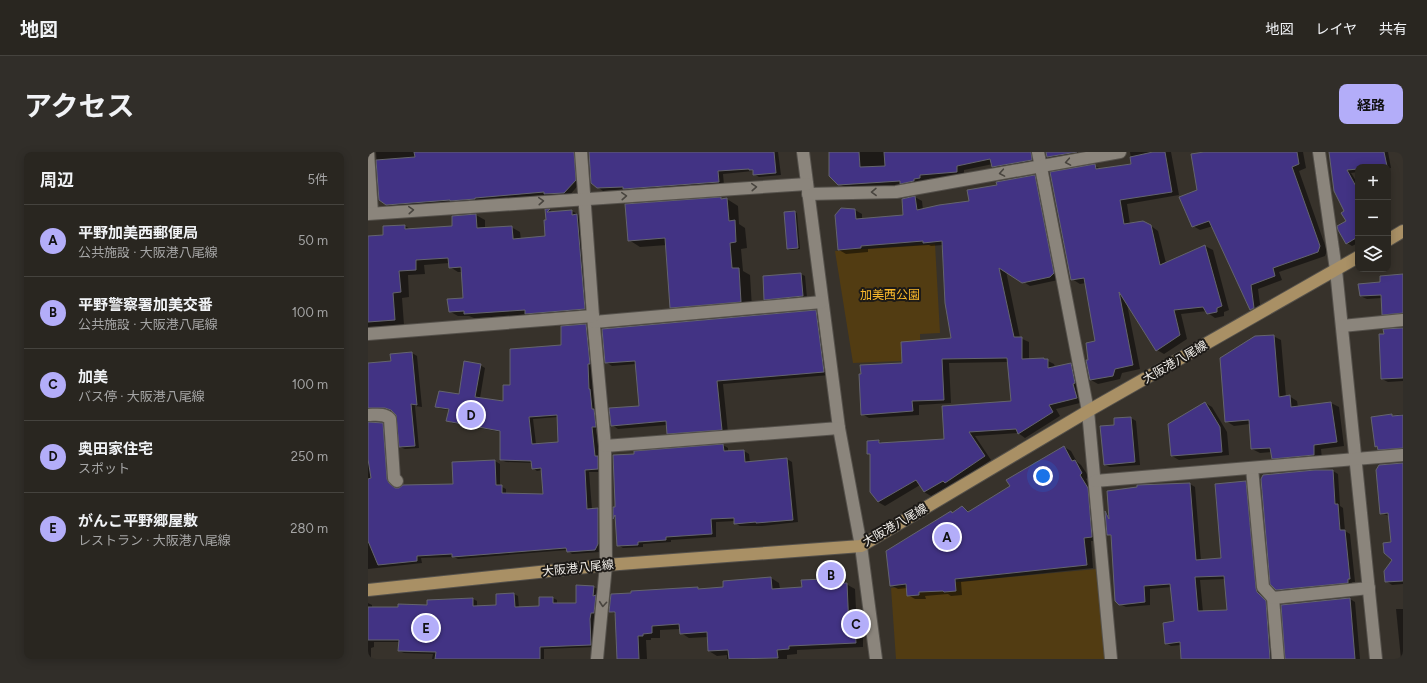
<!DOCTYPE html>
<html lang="ja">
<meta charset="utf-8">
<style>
:root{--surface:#292620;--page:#312e29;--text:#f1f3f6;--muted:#a5a5a5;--line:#45433e;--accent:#b3adf9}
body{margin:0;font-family:Figtree,"Noto Sans JP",sans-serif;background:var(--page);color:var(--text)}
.controls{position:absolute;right:12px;top:12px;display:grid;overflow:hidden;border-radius:8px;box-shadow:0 2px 10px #0003}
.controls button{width:36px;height:36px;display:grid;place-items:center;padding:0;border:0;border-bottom:1px solid var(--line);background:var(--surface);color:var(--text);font:20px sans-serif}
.you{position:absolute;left:675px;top:324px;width:14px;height:14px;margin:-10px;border:3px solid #fff;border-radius:50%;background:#1a73e8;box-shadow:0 0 0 6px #1a73e833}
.badge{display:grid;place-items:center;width:26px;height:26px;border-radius:50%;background:var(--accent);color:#111;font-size:13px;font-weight:700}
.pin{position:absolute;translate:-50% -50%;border:2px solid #fff;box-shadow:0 1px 4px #0006}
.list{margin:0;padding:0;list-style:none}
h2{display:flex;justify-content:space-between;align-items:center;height:52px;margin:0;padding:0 16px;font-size:17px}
h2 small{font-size:13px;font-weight:400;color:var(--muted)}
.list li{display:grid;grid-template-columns:26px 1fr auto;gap:12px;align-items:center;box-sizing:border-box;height:72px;padding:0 16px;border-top:1px solid var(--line)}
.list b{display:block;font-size:15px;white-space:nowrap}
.list p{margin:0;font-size:13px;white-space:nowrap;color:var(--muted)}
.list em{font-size:13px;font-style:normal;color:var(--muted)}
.icon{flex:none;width:22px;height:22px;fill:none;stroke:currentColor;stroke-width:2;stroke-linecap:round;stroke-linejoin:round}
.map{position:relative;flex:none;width:1035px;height:507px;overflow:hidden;border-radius:8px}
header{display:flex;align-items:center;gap:24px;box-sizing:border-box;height:56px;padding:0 20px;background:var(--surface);border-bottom:1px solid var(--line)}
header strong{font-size:19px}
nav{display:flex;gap:22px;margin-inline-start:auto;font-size:14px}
.intro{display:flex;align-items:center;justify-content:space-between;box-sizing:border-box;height:96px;padding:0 24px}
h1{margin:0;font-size:28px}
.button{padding:10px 18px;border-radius:8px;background:var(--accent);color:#111;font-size:14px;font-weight:700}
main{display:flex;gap:24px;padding:0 24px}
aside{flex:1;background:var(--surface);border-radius:8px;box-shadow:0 2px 10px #0003}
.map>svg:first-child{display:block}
.green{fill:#523c12}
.shadow{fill:#0007;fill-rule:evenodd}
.building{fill:#423384;stroke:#64646d;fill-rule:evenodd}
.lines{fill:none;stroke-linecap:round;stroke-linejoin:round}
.minor-casing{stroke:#55514b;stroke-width:14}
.major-casing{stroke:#55514b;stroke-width:14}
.minor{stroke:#8b857c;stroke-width:12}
.major{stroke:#a99065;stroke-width:12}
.oneway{stroke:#49453f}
.labels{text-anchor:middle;stroke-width:4;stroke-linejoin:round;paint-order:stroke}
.park-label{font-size:12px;fill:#f9b82b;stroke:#1d1a17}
.street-label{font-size:12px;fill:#f1eee9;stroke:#1d1a17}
</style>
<header>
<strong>地図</strong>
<nav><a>地図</a><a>レイヤ</a><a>共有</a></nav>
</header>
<div class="intro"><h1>アクセス</h1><a class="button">経路</a></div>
<main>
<aside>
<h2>周辺<small>5件</small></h2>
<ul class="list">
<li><span class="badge">A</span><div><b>平野加美西郵便局</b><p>公共施設 · 大阪港八尾線</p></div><em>50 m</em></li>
<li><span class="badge">B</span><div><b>平野警察署加美交番</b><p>公共施設 · 大阪港八尾線</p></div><em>100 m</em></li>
<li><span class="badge">C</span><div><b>加美</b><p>バス停 · 大阪港八尾線</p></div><em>100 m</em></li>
<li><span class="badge">D</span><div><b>奥田家住宅</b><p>スポット</p></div><em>250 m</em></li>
<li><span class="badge">E</span><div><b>がんこ平野郷屋敷</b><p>レストラン · 大阪港八尾線</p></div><em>280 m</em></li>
</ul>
</aside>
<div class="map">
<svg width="1035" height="507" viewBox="0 0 1035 507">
<rect width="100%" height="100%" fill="#37322b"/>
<g class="green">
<path d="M567 92 572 181 552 182 553 208 485 211 467 99Z"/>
<path d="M728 417 737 507H528L523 436Z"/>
</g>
<g class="shadow">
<path d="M8 0H211L212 31 201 44 182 45 179 43 24 56 12 47Z"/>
<path d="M221 0H410L413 23 391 25 386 22 385 19 355 22 356 33 262 39 258 37 235 39 224 31Z"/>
<path d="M462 0H671V12L633 19 625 15V12L596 18V24L559 27V30L537 33 479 36 471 32Z"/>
<path d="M678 0H710L711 5 687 9 680 5Z"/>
<path d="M762 0H803L811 43 759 52 762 72 783 74 790 79 798 111 837 94 845 98 861 158 856 160V164L847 166 840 161 839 159 813 162 819 187 796 202 789 198 759 152 772 217 754 221 752 227 730 232 723 228 722 208 728 190 718 131 712 132 704 127 727 14 733 17 764 13Z"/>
<path d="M832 0H935L938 16 931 19 959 99 957 104 911 120 914 128 890 137 893 160 890 162 883 157 845 74 832 78 825 74 830 39Z"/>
<path d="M962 0H1020L1023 16 1020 17V15H990V20L983 21 990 32V91L984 94 979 91V69L978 59Z"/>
<path d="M667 24 674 28 690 128 662 134 638 119 652 186 661 190V207H676L686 212 687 215 703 212 710 216 716 250 688 257 692 264 657 286 650 281 607 284 623 308 584 334 583 333 563 344 556 340 552 333 517 354 510 350 503 303 500 301V290L511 289 516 292 577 288 644 250 640 210 581 211 583 251 551 253V263L501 266 494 262 536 212 584 187 575 93 563 94 561 93 500 97V100L478 102 471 98 487 58 494 62V67L536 64 535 47 547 45 554 49 555 58 602 50 630 34Z"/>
<path d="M352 46 359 47 370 54 371 72 377 76 379 96 373 97 375 119 382 123 384 156 314 162 303 155 299 93 272 95 261 88Z"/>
<path d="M178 58H182L185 60 204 59 213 64 225 162 167 166 161 163 106 166 101 164H90L81 159 96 147 94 120H90L82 115 81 111 56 113 57 122 40 123 41 145 34 146 36 173 0 175V85L16 84 37 74 44 78 86 75 108 63 117 68V77L143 75 152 80 153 88 178 85ZM143 79H145L146 92Z"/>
<path d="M427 60 429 61 432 97 422 98 420 97Z"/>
<path d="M433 122 437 124 439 146 401 150 397 147Z"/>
<path d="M1035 123V164L1021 165 1015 162 1014 146 999 147 992 144 1013 131Z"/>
<path d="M448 159 454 163 462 223 355 232 360 281 306 285 300 281 299 273 250 277 244 273 272 255 268 212 244 214 238 210Z"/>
<path d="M218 173 223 176 225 240 227 241 232 277H228L234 320H221L224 357H230L234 360 235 395 232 400 204 402 199 398 90 407 86 405 53 406 54 411 0 417V271L14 272 19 275 23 330 25 335 28 337 86 332 127 309 132 312V334L138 337V342L176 343 174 318 169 319 165 316V311L138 310 133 308V280L84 271 79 268 81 258 73 257 68 255 92 243 112 213 117 216 112 246 136 250 143 234 194 194ZM190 265 191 291 168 292 165 267Z"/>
<path d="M1035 176V229L1020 230 1014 227 1016 178Z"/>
<path d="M905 184 913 188 918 245 921 244 929 249 930 255 963 251 971 255 976 294 953 297 954 307 912 310 905 306 904 300 892 301 884 297 882 272 866 274 858 269Z"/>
<path d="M44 201 49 204 54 255 47 254 51 296 37 297 32 295 30 266 27 260 18 257 5 258 0 260V212L24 210 23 203Z"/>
<path d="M837 251 844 255 859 280 861 303 811 308 804 304Z"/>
<path d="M1035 262V295L1030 294 1035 297V299L1017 301 1008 294 1004 266Z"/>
<path d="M763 266 768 269 772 313 742 315 737 313Z"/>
<path d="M355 293 360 296V300L376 299 381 302 382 311 419 307 424 310 430 370 394 374H372L367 371V369L348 370V385L303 388V390L275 392V395L255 396 250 393 248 368 246 366V356H248L267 303Z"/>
<path d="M696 295 703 299 709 310 713 313 721 325 718 327 726 341 731 388 723 389 725 416 593 430 594 443 583 444 580 442 557 444 558 447H547L540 443V436L530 437 523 433 583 361 585 362 594 355 602 360 644 335Z"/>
<path d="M1035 311V432L1024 433 1018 429 1025 408 1021 364 1013 361 1012 313Z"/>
<path d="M947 319H965L970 322 972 354 975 356 977 379 982 382 987 430H984L985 433 914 440 909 437Z"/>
<path d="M877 330 883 333 893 440 895 444 903 453 908 507H847L846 490 803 494 798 491 807 470 804 435 782 437V453L758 455 752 452 744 385 740 382 738 361 742 363 822 332 827 335 833 409 854 407ZM857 427 860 459 835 460 832 428Z"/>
<path d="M469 415 477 420 478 432 487 437 489 478 495 481V495L429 498V502L419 503V507H359V503L349 504 341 499 340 485 321 486 313 481 312 477 292 478V486H283V488H278L279 507H250L249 463 242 459 329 436 333 438 356 436V430L403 426 411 431 412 437 435 436 457 428Z"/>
<path d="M225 435 230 437 226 470 227 495 176 497V507H64L65 502 36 501 31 499 32 490H6V495L3 496V507H0V451L4 453V456L60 454 105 447 109 449V455L129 454 146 442 150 444 151 456 172 455 185 446 189 448V452H209Z"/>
<path d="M982 447 987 450 992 507H918Z"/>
<path d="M1028 457H1035V507H1033Z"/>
</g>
<g class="building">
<path d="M46 0H206L208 28 196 41 176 42V40L107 46V47L82 49V48L18 53 11 48 8 8 47 5Z"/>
<path d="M221 0H406L408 21 385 23V18H381V17L350 19 351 30 255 37V35L229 36 223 31Z"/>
<path d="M461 0H491L492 15 517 14 516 0H663L664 8 624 15 622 7 589 14V20L552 23V26L546 27V29L532 32V29L470 33 461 24Z"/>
<path d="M678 0H709L679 5Z"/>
<path d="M785 0H797L804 40 752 48 756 72 775 69 783 73 792 113 837 93 854 154 849 156V160L839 162 835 155 806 158 812 183 788 199 751 140 765 213 747 217 745 224 722 228 718 208H720L718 191 727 189 716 126 703 128 682 20 727 12 728 17 763 12 762 5Z"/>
<path d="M836 0H929L931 12 924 15 952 94 950 100 905 116 907 124 883 133 886 156 882 158 841 69 824 75 811 45 829 38 823 2Z"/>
<path d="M961 0H1016L1019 14 990 15V17L979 18 990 38V89L988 86 978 92 970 78 969 74 978 69 973 61 976 59 966 39Z"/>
<path d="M667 23 686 121 682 125 654 131 631 116 646 185H654V207L676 206V207H680V216L703 211 707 231 705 232 709 246 681 253 685 260 650 282 648 277 601 280 617 304 577 331 575 329 556 340 548 328 510 350 502 340V302H499V289L511 288V291L576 287 574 254 643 249 639 206 574 207 576 248 544 249 545 259 493 263 491 222H493L492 213 534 211 533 190 583 186 577 151 574 89 555 91V89L493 94V96L470 98 467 63 473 56 487 57 488 67 535 63 534 47 547 44 549 58 571 53 601 49 599 38 629 33 628 30Z"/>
<path d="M353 45V47L359 46 361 69 367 68 368 90 362 91 364 116H371L373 150 302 156 297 86 260 89 257 52Z"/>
<path d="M177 57H182L179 60 204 58V63L209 62 217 157 157 162V158L96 162V159L81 160 79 147 95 146 93 115 81 116 80 106 48 108V118L31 119 33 140 25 141 27 168 0 170V84L15 83V74L37 73V77L84 74V64L108 62 109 76 144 74 145 87 177 84 176 68H178Z"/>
<path d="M427 59 430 96 419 97 416 60Z"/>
<path d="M433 121 435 144 396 148 395 124Z"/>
<path d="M1035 122V161L1014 163 1013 143 992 144 990 132 1012 130V124Z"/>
<path d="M448 158 456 220 349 229 354 278 299 282 298 269 243 274 241 256 271 254 267 209 237 211 234 177Z"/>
<path d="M218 172 222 212H220L221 237H222L224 257H226L228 275H224L227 304H230V317L217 318 219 357 230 356V392L227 398 199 400 198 396 84 405V402L49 404V409L10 413 0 389V327L3 326 0 307V270L15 271 19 327 21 331 27 336H31L35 333 85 332 84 310 127 308 128 333H134V341L175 342 173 316 164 317 163 309 132 308V279L78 269 81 257 67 255 71 239 91 242 96 209 113 212 107 245 135 249V233H142V197L193 193V174ZM189 263 190 290 164 292 161 265Z"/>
<path d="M1035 176V226L1013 227 1011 182H1016L1015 177Z"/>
<path d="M906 183 911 245 922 243 923 255 963 250 969 290 946 293V303L904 307 902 296 883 297 881 268 857 270 852 206 887 184Z"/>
<path d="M44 200 49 253 43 252 47 294 31 295 28 263 23 258 17 256H0V211L23 209 22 202Z"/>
<path d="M837 250 852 275 854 300 803 304 800 272Z"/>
<path d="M1024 262V264L1035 263V296L1010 298 1009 294 1007 295 1003 265Z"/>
<path d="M763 265 767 310 736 313 732 274 746 273V266Z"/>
<path d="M355 292 356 299 376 298 377 310 419 306 425 368 388 371V370L366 372V366L343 367 344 382 298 385V388L270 390V393L249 394 247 363 245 367V355H247V351L245 303 266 302V299Z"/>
<path d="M696 294 704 309 707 308 714 321 712 323 720 336 724 385 716 386 719 413 587 427 588 439 576 440 575 439 551 440V443L539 444 538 432 522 434 518 399 583 359 584 361 594 354 600 360 642 334 638 328Z"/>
<path d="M1035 311V429L1017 430 1016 419 1024 408 1016 401 1015 391 1023 390 1020 361 1012 362 1008 318 1011 313Z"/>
<path d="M947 318H965L967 352H970L972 378H977L982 427H980V431L908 438 902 432 893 327 895 323Z"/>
<path d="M878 329 888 436 889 440 898 449 902 507H813L812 490 797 492 795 471 806 469 802 432 776 434 777 450 751 453 747 449 743 383H739L737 359 741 367 739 339 769 335V333L822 331 828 408 853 406 847 332ZM856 424 859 458 830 459 827 425Z"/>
<path d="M469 414 470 431H479L481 476 487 475 488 491 421 494V497L409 498 410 506 361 507 360 498 340 499 339 480 312 482 311 472 284 474V481L275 482V484H270L271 507H249L247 460H241L243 442 263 441V439L330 435V437L355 435V429L403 425 404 437 434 435 433 428 456 427 455 415Z"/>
<path d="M208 433 226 434 225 444 228 443 226 461H223L222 467 223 493 172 495V507H67L68 500 30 499 31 488H0V455H30V452L59 453V448L105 446V454L128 453V442L146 441 147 455 171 454V445H185V451H208Z"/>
<path d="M982 446 987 507H917L913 453Z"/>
</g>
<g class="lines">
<defs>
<g id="minor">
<path d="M0 0 4 61"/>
<path d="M213 0 225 164 237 294 238 413 229 507"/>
<path d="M435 0 471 276 493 394 508 507"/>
<path d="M670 0 720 259 743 507"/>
<path d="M951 0 968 118 1008 507"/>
<path d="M440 42 528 40 752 0"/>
<path d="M0 62 439 32"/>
<path d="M226 170 454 150"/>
<path d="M974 174 1035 168"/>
<path d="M0 182 225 164"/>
<path d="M0 263C8 263 16 261 22 267L26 326 29 329"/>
<path d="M237 294 471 276"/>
<path d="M884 316 895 435 905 446 910 507"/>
<path d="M727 329 1035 303"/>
<path d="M905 446 1001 436"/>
</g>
<g id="major">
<path d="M1020 88 1035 79"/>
<path d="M0 438 238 413 493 394 720 259 990 105"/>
</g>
</defs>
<use href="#minor" class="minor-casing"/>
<use href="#major" class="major-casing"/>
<use href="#minor" class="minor"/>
<use href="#major" class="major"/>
</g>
<defs><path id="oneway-chevron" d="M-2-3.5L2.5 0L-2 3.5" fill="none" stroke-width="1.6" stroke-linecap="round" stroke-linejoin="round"/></defs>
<g class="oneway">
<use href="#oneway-chevron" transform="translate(700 10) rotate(170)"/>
<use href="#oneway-chevron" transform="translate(634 21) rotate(170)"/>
<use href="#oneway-chevron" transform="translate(386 35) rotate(-4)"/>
<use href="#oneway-chevron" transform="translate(506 40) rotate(179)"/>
<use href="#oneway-chevron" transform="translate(256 44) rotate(-4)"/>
<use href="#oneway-chevron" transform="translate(173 49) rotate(-4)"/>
<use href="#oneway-chevron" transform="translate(43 58) rotate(-4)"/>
<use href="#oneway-chevron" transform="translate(235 452) rotate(95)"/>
</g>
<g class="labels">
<g class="park-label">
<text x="522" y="147">加美西公園</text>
</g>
<g class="street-label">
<text transform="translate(807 210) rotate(-30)" y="4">大阪港八尾線</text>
<text transform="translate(527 373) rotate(-30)" y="4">大阪港八尾線</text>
<text transform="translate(210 416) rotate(-6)" y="4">大阪港八尾線</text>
</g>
</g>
</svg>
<div class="controls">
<button>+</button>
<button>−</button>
<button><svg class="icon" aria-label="layers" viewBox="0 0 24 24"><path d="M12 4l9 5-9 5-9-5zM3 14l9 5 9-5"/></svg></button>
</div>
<div class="you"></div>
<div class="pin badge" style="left:579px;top:385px">A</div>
<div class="pin badge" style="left:463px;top:423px">B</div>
<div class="pin badge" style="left:488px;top:472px">C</div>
<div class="pin badge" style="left:103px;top:263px">D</div>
<div class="pin badge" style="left:58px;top:476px">E</div>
</div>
</main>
